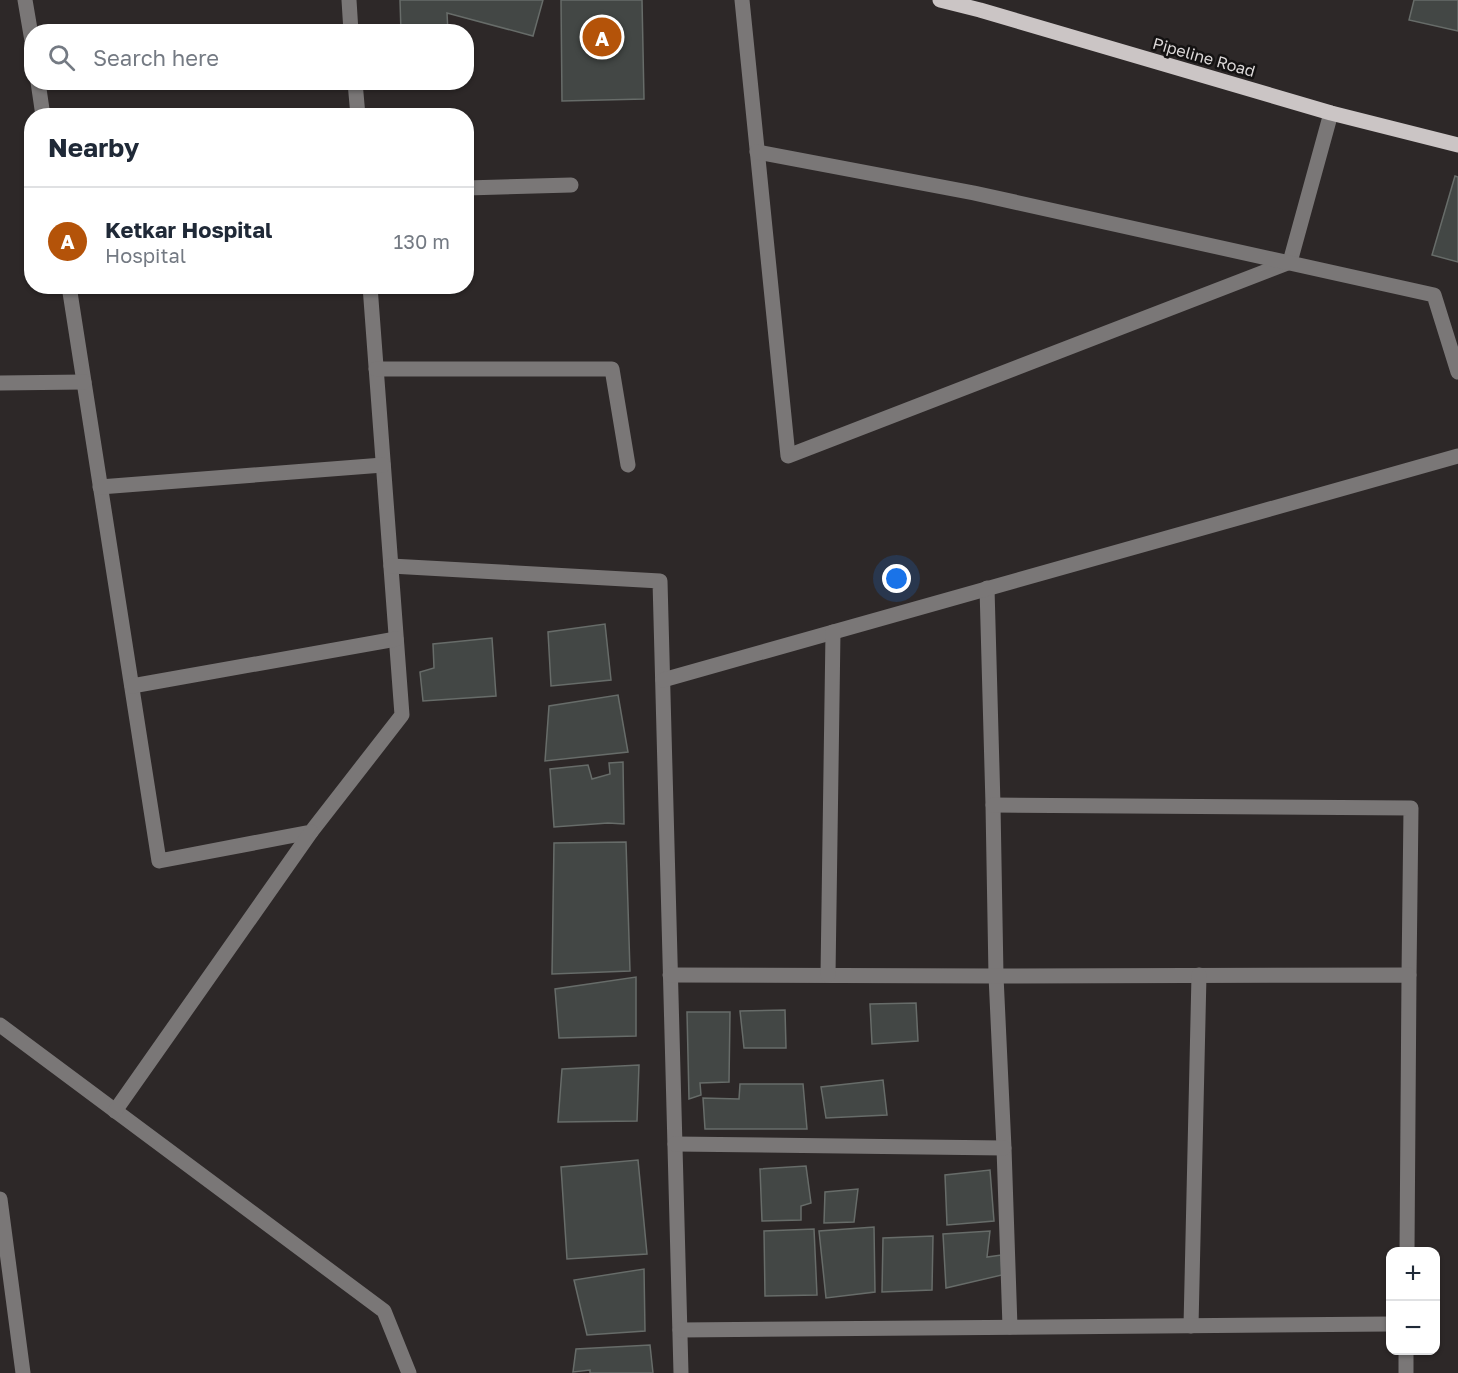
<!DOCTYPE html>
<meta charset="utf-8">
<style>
:root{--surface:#fff;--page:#f2f2f3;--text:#1f2937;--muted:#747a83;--line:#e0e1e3;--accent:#b45309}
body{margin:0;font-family:"Golos Text",sans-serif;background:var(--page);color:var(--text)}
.controls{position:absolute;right:18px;bottom:18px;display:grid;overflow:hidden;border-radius:12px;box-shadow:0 2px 4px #0004}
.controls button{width:54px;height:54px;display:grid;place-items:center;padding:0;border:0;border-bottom:2px solid var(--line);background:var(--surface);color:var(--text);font:30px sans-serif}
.you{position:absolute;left:897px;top:579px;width:21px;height:21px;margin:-15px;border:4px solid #fff;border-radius:50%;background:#1a73e8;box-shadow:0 0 0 9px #1a73e833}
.badge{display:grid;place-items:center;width:39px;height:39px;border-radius:50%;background:var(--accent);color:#fff;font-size:20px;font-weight:700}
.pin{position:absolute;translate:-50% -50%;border:3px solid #fff;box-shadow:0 2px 6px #0006}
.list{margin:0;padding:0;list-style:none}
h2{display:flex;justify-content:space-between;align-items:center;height:78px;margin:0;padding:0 24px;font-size:26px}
h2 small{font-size:20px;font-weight:400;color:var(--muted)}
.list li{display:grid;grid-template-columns:39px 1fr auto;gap:18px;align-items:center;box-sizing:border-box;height:108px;padding:0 24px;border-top:2px solid var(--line)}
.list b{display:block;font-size:22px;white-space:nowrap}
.list p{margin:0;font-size:20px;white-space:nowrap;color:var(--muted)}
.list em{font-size:20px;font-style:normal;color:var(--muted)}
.icon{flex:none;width:33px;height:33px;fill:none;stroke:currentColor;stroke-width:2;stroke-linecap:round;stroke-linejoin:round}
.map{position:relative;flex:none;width:1458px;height:1373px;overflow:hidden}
.search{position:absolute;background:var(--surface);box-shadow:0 2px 4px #0004;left:24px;top:24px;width:450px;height:66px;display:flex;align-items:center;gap:15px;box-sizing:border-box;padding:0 21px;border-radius:24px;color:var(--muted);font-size:22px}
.panel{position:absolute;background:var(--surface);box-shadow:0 2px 4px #0004;left:24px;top:108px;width:450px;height:186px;border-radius:24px}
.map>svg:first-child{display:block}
.building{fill:#434745;stroke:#676c69;stroke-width:1.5}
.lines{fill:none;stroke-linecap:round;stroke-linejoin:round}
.minor{stroke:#7a7777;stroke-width:15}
.major{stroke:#cbc5c5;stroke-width:15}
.labels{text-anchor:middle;stroke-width:5;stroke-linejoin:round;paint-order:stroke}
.street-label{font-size:16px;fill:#dcd8d8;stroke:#141212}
</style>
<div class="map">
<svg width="1458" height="1373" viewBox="0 0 1458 1373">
<rect width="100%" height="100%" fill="#2d2828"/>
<g class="building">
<path d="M400 0H543L533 36 447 13 448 32H401Z"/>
<path d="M561 0H642L644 99 562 101Z"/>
<path d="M1414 0H1458V31L1409 20Z"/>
<path d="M1455 176 1458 177V262L1432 255Z"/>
<path d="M605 624 611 680 551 686 548 632Z"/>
<path d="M492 638 496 696 423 701 420 672 434 668 433 644Z"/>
<path d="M618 695 628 752 545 761 549 706Z"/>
<path d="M623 762 624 824 608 823 554 827 550 769 588 765 592 779 610 774 609 763Z"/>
<path d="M626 842 630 971 552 974 554 843Z"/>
<path d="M636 977V1036L559 1038 555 989Z"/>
<path d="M916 1003 918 1041 872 1044 870 1004Z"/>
<path d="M785 1010 786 1048H744L740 1011Z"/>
<path d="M687 1012H730L729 1082 700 1083 701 1095 689 1099Z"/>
<path d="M639 1065 637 1121 558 1122 562 1069Z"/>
<path d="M883 1080 887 1115 826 1118 821 1087Z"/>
<path d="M740 1084H803L807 1129H705L703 1098 739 1099Z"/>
<path d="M638 1160 647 1254 567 1259 561 1167Z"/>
<path d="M806 1166 811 1203 801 1206V1220L762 1221 760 1169Z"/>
<path d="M990 1170 994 1221 947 1225 945 1175Z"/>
<path d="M858 1189 854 1222 824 1223 825 1192Z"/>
<path d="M874 1227 875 1292 826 1298 819 1231Z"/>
<path d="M814 1229 817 1295 765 1296 764 1231Z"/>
<path d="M990 1231 987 1257 1001 1255 1002 1275 946 1288 943 1234Z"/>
<path d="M933 1236 932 1290 882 1292 883 1238Z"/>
<path d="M644 1269 645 1331 587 1335 574 1280Z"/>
<path d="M650 1345 653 1373H590V1370L573 1372 576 1349Z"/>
</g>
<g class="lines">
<g class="minor">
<path d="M25 0 32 41"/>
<path d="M349 0 351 32"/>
<path d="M742 0 788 456 1290 262 1331 113"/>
<path d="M38 82 43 116"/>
<path d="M355 82 358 116"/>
<path d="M757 152 974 193 1434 295 1458 372"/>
<path d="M466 188 571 185"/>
<path d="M69 286 159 861 311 832 402 715 370 286"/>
<path d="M376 369H612L628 465"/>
<path d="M0 383 84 382"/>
<path d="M100 487 383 465"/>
<path d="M391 566 660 581 681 1373"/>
<path d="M987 588 993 805 996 976 1004 1148 1010 1327"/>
<path d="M663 680 1458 456"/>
<path d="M132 686 396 639"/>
<path d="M993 805 1411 808 1409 975"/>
<path d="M670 975 996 976 1409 975 1407 1252"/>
<path d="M828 975 833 632"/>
<path d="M0 1025 384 1311 409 1373"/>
<path d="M115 1111 311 832"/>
<path d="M675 1144 1004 1148"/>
<path d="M0 1199 23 1373"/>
<path d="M1191 1326 1199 975"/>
<path d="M680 1330 1390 1324"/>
<path d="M1406 1373V1350"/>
</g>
<path class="major" d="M940 0 980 10 1331 113 1458 145"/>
</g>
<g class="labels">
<g class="street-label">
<text transform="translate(1204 57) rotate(16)" y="6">Pipeline Road</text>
</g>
</g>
</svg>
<div class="controls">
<button>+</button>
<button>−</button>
</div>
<div class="you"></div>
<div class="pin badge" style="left:602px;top:37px">A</div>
<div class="search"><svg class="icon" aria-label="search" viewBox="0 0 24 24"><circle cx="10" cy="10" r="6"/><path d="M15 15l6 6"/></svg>Search here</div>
<section class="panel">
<h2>Nearby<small></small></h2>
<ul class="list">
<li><span class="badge">A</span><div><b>Ketkar Hospital</b><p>Hospital</p></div><em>130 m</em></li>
</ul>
</section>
</div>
